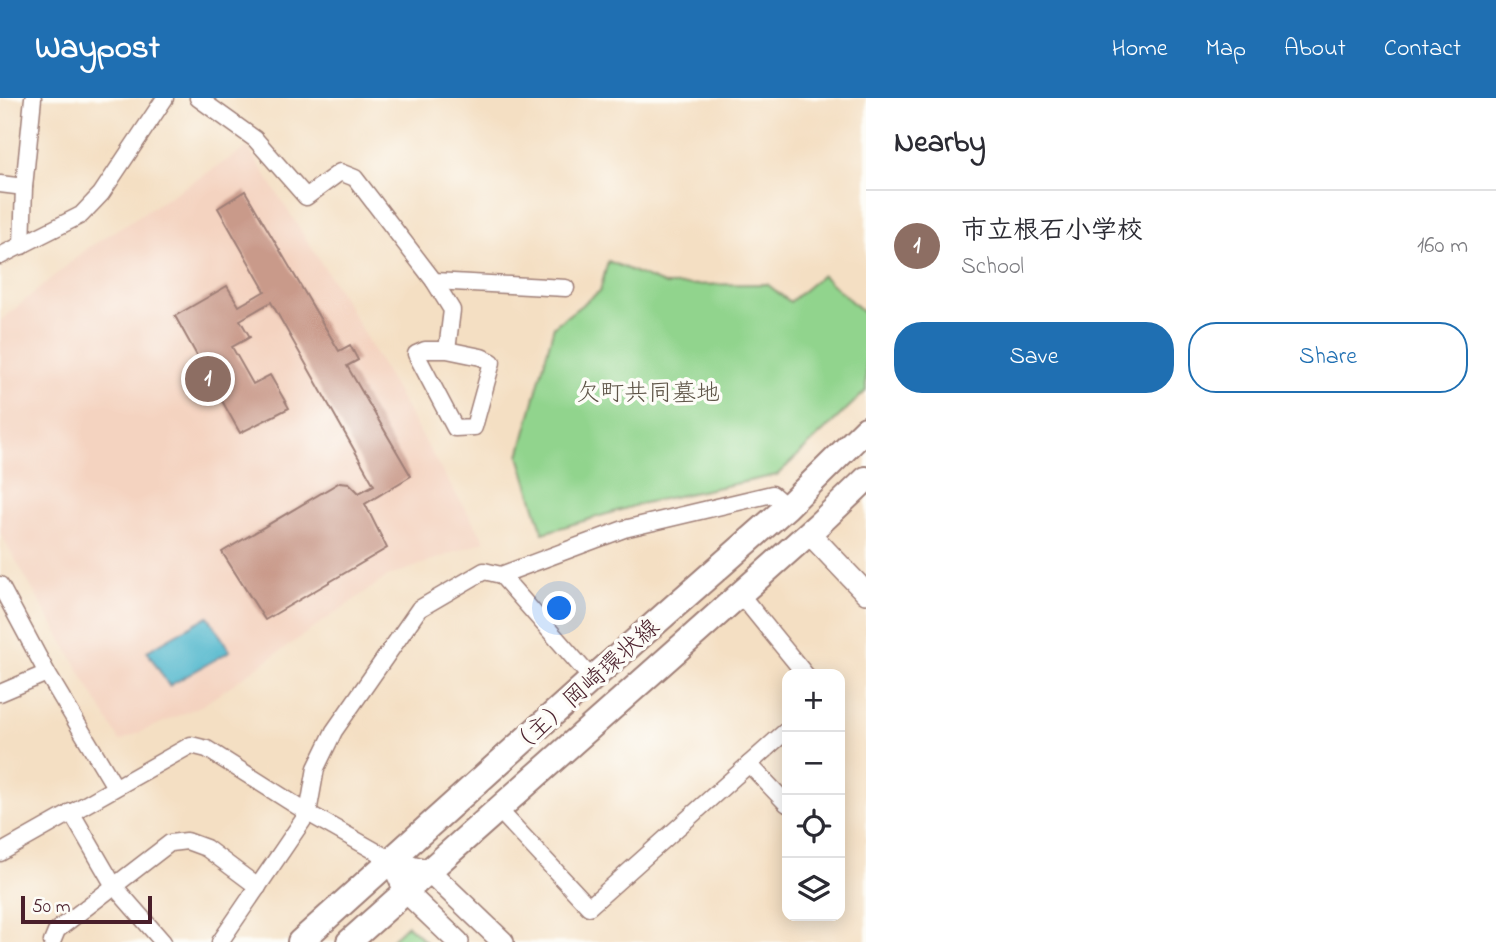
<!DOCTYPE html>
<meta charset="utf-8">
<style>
:root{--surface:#fff;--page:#f7f7f7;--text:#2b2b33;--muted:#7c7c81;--line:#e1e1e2;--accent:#1f6fb2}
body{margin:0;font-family:"Indie Flower","Klee One",sans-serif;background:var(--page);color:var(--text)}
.controls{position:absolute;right:21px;bottom:21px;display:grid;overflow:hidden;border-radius:14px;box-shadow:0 4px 18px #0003}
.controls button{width:63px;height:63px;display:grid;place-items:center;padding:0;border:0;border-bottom:2px solid var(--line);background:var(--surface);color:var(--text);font:35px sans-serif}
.scale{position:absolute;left:21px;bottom:18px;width:131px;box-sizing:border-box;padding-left:7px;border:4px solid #4a1f2b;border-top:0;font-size:19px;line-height:24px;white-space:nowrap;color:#4a1f2b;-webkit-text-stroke:5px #fdfcf7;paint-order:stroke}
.you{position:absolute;left:560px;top:511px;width:24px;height:24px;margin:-18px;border:5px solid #fff;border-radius:50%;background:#1a73e8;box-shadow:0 0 0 10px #1a73e833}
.badge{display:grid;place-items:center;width:46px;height:46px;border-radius:50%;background:var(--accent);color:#fff;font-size:23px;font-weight:700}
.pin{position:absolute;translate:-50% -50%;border:4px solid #fff;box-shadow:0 2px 7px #0006}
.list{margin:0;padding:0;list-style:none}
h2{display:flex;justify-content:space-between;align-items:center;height:91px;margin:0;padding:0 28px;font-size:30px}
h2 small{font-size:23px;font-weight:400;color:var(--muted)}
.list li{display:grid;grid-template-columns:46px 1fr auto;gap:21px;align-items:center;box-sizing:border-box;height:112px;padding:0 28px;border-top:2px solid var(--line)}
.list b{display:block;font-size:26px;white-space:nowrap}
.list p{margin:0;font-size:23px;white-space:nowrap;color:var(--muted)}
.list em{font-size:23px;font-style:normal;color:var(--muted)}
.actions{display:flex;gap:14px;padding:21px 28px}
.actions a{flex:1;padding:16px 0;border:2px solid var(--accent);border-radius:28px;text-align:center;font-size:24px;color:var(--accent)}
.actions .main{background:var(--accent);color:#fff}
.icon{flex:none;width:38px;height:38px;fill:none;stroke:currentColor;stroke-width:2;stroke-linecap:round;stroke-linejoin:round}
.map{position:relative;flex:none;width:866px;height:844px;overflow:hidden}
header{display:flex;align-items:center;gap:42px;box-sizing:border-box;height:98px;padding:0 35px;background:var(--accent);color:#fff}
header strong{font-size:33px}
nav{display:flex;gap:38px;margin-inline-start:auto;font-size:24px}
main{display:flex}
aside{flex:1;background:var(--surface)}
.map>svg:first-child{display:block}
.built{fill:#f4d3c0}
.green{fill:#91d48d;stroke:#6e7a5c;stroke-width:2}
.water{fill:#4eb6cc;stroke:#4c6a7c;stroke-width:2}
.building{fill:#c99a8a}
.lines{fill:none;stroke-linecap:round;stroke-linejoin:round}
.street-casing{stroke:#9f7f77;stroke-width:19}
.secondary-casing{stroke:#9f7f77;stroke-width:24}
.primary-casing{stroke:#9f7f77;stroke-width:28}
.street{stroke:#fff;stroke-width:16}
.secondary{stroke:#fff;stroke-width:21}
.primary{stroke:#fff;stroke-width:24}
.labels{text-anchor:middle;stroke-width:7;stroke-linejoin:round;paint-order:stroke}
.park-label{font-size:24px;fill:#5f5548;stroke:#fdfcf7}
.street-label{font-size:24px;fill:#4a1f2b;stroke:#fdfcf7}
</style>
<header>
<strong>Waypost</strong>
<nav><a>Home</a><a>Map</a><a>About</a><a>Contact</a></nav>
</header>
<main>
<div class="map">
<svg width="866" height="844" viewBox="0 0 866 844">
<rect width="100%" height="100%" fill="#fdfcf7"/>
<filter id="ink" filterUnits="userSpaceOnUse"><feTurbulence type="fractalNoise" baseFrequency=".0143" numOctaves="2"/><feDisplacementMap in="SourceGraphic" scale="14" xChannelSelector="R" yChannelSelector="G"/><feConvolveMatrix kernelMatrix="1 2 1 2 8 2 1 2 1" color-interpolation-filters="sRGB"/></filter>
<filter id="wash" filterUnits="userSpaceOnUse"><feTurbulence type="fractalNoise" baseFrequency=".00686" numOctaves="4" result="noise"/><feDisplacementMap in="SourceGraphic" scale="28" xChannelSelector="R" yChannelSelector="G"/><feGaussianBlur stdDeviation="1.57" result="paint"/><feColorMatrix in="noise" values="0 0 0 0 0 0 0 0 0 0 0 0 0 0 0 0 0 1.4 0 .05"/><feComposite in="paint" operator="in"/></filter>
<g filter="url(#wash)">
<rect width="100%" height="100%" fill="#f4dfc3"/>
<path class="built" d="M248 49 347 206 440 370 485 443 387 479 203 607 120 643 0 435V223L88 150Z"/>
<g class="green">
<path d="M608 163 666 187 767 186 790 204 822 177 866 217V293L777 377 644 405 543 435 519 358 554 228 600 193Z"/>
<path d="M407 827 426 844H389Z"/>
</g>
<path class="water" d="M208 518 230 553 169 588 147 553Z"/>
<g id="blocks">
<path class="building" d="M245 93 339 253 350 247 358 262 347 268 411 378 365 406 387 450 265 522 222 454 340 384 349 385 359 395 374 387 271 204 240 222 250 239 232 249 253 286 270 277 289 310 240 335 175 218 227 188 239 208 265 193 218 110Z"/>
</g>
</g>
<g filter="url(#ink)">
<use href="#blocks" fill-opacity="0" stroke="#9f7f77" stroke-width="2"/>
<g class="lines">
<defs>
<g id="street">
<path d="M198 0 255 41 306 99 340 74 355 80 434 183 566 190"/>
<path d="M0 86 24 89"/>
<path d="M22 148 24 89 33 0"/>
<path d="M0 158 81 117 101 96 165 0"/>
<path d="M434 183 452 212 447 252 481 259 492 264 474 329 455 330 416 256 425 252H447"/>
<path d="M501 477 592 581"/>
<path d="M0 487 47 575 115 689"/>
<path d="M740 496 805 576"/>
<path d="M0 595 47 575"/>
<path d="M749 666 787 706"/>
<path d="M498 711 589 809 787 632"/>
<path d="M71 714 114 788 163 844"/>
<path d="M0 755 191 647 207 651 308 715 391 762"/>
<path d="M52 844 57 832 170 745 187 743 206 750 258 789"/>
<path d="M220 844 308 715 316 670 334 633 419 511 484 473 501 477 624 431 772 396 787 409"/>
</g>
<g id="secondary">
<path d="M809 435 866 495"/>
<path d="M391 762 429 773 503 844"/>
<path d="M391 762 405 793 458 844"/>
</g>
<g id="primary">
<path d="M300 844 592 581 787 409 866 331"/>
<path d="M349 844 820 425 866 381"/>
</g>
</defs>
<use href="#street" class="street-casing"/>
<use href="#secondary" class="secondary-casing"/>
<use href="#primary" class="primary-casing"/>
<use href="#street" class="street"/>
<use href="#secondary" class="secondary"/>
<use href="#primary" class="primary"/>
</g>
</g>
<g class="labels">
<g class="park-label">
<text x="648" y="302">欠町共同墓地</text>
</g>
<g class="street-label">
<text transform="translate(584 589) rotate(-42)" y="8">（主）岡崎環状線</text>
</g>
</g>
</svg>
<div class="controls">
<button>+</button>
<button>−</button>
<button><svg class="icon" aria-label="locate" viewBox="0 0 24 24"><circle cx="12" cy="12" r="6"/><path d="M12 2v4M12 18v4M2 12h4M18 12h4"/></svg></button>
<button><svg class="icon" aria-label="layers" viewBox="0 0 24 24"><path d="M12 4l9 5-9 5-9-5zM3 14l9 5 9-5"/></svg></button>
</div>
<div class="scale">50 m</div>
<div class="you"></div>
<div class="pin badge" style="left:208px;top:281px;background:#8d6e63">1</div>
</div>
<aside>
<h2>Nearby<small></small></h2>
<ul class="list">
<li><span class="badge" style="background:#8d6e63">1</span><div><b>市立根石小学校</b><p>School</p></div><em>160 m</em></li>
</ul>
<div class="actions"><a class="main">Save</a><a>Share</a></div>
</aside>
</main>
